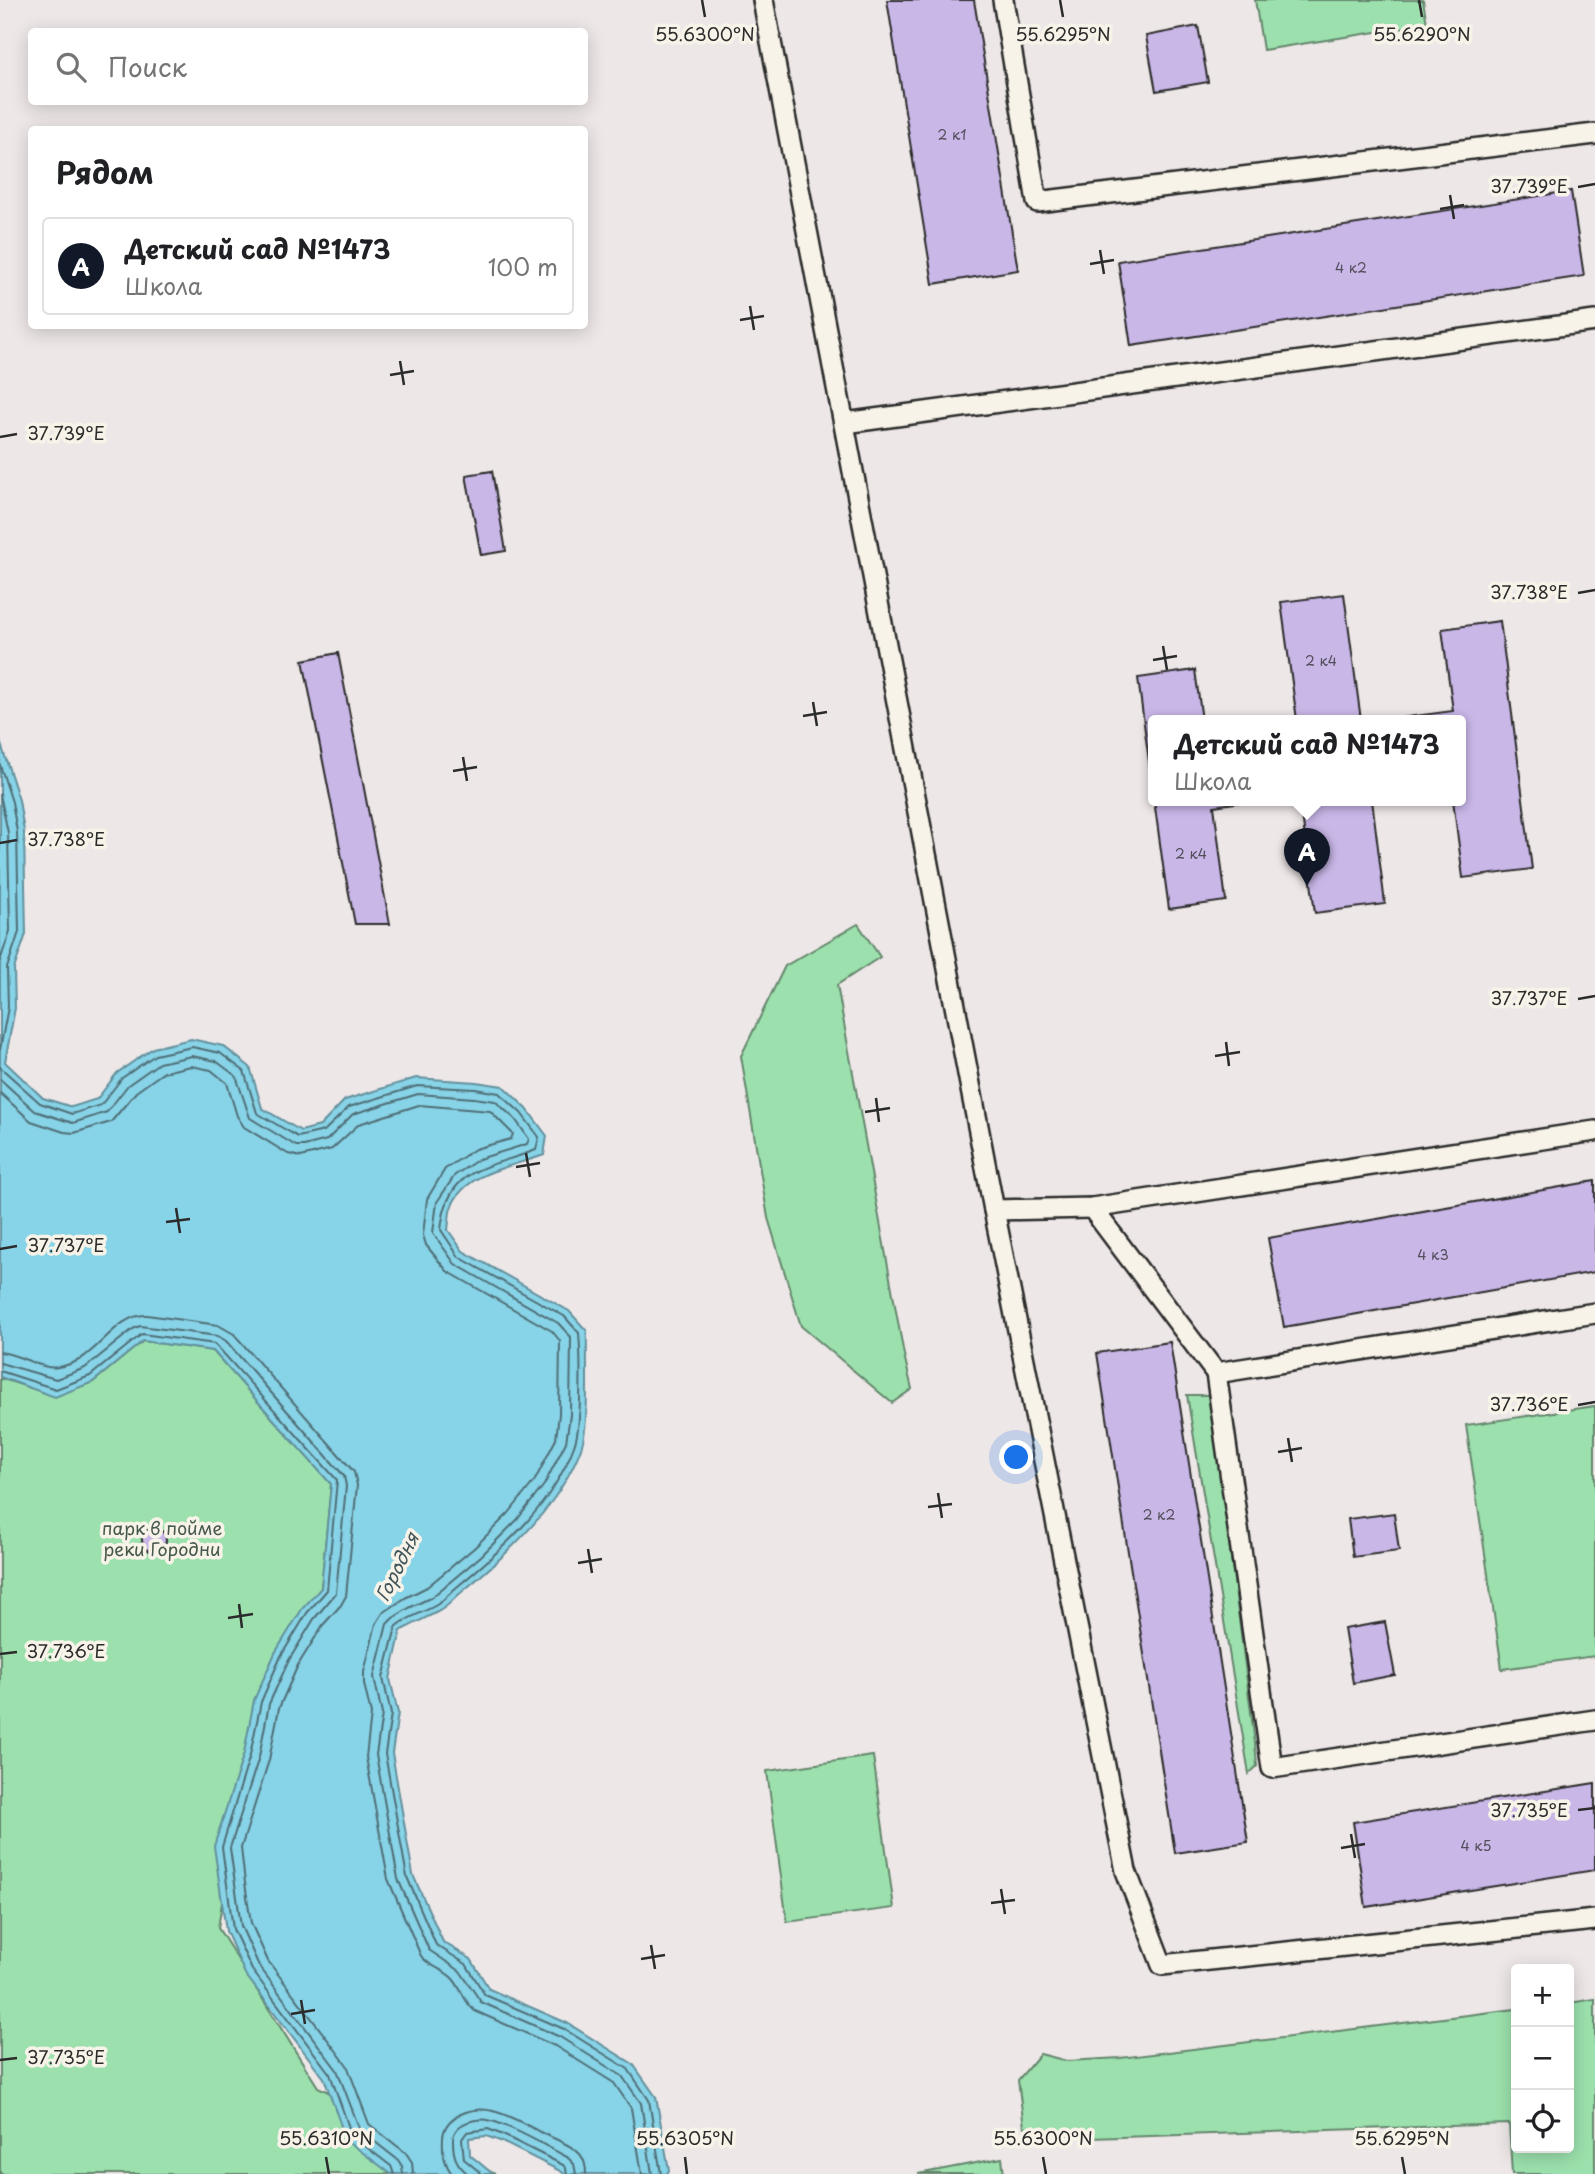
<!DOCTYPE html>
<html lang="ru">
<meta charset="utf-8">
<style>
:root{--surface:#fff;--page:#f2f2f2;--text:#202124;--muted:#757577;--line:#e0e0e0;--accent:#111827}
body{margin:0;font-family:"Playpen Sans",sans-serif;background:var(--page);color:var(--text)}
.controls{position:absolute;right:21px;bottom:21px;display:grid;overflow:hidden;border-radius:7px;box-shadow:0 4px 18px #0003}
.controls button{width:63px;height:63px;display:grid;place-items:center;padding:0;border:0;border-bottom:2px solid var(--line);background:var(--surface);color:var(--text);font:35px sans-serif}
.you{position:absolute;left:1017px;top:1458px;width:24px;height:24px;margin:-18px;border:5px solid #fff;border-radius:50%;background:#1a73e8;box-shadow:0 0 0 10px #1a73e833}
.badge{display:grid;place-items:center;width:46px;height:46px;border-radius:50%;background:var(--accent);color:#fff;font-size:23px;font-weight:700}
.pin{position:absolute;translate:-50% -58px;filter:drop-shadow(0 2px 4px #0008)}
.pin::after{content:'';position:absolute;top:37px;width:24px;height:21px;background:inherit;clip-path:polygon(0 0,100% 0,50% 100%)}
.popup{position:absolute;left:1148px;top:715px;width:318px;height:91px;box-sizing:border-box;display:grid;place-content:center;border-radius:7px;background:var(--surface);filter:drop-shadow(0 2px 5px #0005);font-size:23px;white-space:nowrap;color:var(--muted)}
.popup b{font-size:26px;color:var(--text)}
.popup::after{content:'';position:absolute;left:50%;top:100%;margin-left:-14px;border:14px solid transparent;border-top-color:var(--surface)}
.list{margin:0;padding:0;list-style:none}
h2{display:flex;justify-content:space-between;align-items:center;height:91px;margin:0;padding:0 28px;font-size:30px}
h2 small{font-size:23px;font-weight:400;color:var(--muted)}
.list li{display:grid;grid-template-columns:46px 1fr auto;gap:21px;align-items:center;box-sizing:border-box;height:98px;margin:0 14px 14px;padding:0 14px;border:2px solid var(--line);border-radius:7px}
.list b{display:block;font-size:26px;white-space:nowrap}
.list p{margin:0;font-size:23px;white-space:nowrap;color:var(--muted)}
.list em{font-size:23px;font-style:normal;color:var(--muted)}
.icon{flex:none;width:38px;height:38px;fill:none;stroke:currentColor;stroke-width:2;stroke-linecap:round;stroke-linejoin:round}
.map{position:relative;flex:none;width:1595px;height:2174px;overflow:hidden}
.search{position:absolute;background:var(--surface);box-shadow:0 4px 18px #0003;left:28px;top:28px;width:560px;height:77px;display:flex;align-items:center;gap:18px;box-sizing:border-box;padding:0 24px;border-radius:7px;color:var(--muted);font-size:26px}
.panel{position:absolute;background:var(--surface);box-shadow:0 4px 18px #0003;left:28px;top:126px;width:560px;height:203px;border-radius:7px}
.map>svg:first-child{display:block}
.green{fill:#9ce1ad;stroke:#64866c;stroke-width:2}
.water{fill:#87d3e7;stroke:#62909c;stroke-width:2}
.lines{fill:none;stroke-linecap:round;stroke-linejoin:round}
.shore{stroke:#506e76;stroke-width:2}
.building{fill:#c9b7e8;stroke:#2b2b2b;stroke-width:2}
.service-casing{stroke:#2b2b2b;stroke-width:24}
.service{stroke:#f7f3e8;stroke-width:19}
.ticks{fill:none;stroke:#2b2b2b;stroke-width:2.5}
.labels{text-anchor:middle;stroke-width:7;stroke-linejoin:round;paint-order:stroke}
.number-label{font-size:14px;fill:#524e5a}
.park-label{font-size:18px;fill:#47584c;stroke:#f7f3e8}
.water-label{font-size:19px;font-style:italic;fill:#42555a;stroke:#f7f3e8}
.ticks-label{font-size:18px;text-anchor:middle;fill:#2b2b2b;stroke:#f7f3e8;stroke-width:7;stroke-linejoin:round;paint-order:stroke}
</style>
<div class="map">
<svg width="1595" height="2174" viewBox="0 0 1595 2174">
<rect width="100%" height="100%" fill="#eee7e8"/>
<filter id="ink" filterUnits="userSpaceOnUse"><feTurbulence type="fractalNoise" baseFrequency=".0143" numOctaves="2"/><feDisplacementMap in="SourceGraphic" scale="14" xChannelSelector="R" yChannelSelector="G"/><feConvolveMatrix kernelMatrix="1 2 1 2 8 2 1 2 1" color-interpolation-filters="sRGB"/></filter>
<g filter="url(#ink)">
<g class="green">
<path d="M1255 0H1423L1427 24 1263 50Z"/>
<path d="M858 924 880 957 837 985 904 1355 912 1389 892 1403 801 1326 768 1218 741 1056 785 966Z"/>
<path d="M143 1341 213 1351 331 1484 321 1588 250 1726 218 1928 318 2087 495 2174H0V1378L55 1396 93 1382Z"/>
<path d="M1187 1395H1210L1255 1743 1257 1766 1249 1774Z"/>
<path d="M1595 1406V1656L1502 1669 1466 1425Z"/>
<path d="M873 1756 894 1908 787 1922 767 1771Z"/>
<path d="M1595 1999V2174H1512L1509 2124 1090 2138 1024 2127 1018 2080 1040 2054 1067 2061 1120 2058 1516 2009V2148H1569V2003Z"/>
<path d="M1002 2158 1004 2174H918Z"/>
</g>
<path class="water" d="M0 741 19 800 24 831 26 934 14 969 15 1008 5 1062 43 1098 72 1107 97 1099 117 1073 153 1048 191 1039 223 1046 250 1067 262 1108 301 1131 320 1126 345 1100 416 1078 476 1082 503 1086 527 1109 547 1136 544 1155C512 1167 465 1171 451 1208 449 1214 449 1223 448 1230L463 1251 569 1311 587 1331C586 1361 590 1423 581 1448 560 1505 509 1553 463 1591 455 1597 448 1607 439 1611 426 1618 414 1623 401 1631L390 1679 398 1713 392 1753 413 1875 443 1942 471 1959 489 1989 567 2023 633 2064 656 2097 669 2170 667 2174H566L500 2141 486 2136 469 2138 470 2155 493 2174H391L346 2140 324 2078 245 1974 226 1931 214 1846 244 1753 254 1700 275 1653 302 1609 321 1588 331 1484 213 1351 143 1341 93 1382 55 1397 0 1377Z"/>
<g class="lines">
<g class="shore">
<path d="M0 765 12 802 17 832 19 932 7 968 8 1007 0 1050"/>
<path d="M0 794 8 833 10 931 0 961"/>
<path d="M0 1067 40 1103 72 1114 101 1105 122 1078 155 1055 192 1047 220 1053 244 1071 257 1113 298 1137 324 1131 349 1107 417 1086 475 1089 499 1093 521 1113 539 1137 536 1150C487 1169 447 1166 441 1230L459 1257 564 1316 579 1333C581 1357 582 1426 574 1446 553 1504 504 1548 458 1586 451 1592 445 1599 438 1604 424 1613 408 1616 396 1627L383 1678 391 1714 385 1754 407 1877 436 1945 466 1964 485 1995 564 2029 628 2069 649 2100 661 2174"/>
<path d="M0 1079 35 1111 73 1123 107 1112 128 1085 159 1063 192 1056 216 1061 236 1076 250 1118 296 1146H304L327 1140 353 1114 418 1094 474 1098 495 1101 515 1119 529 1139 527 1144 479 1159 455 1175 437 1202 433 1233 455 1264 558 1323 571 1337 570 1415 566 1442 544 1485 517 1520 481 1556 432 1597 409 1608 393 1618 387 1624 374 1677 382 1714 376 1755 398 1879 429 1950 460 1971 481 2002 560 2037 622 2076 641 2103 652 2174"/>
<path d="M0 1093 31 1121 64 1132 74 1133 111 1122 136 1092 164 1072 191 1066 211 1070 227 1083 237 1116 244 1127 288 1154 301 1157 332 1149 359 1124 419 1105 490 1111 513 1134 511 1139 475 1149 445 1169 427 1199 423 1235 426 1245 447 1271 552 1331 560 1341 559 1414 556 1439 535 1480 509 1513 474 1548 427 1587 405 1598 383 1613 376 1624 364 1672V1684L371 1714 366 1757 388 1879 421 1956C429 1967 444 1969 453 1979 462 1989 464 2002 475 2011L555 2046 614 2083 631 2108 642 2174"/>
<path d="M0 1352C17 1353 44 1371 58 1367 65 1366 73 1363 79 1360 102 1347 119 1314 147 1315L218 1325 234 1334 354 1472 357 1485 346 1596 341 1605 323 1625 298 1665 279 1708 269 1760 241 1848 245 1883 251 1923 268 1961 347 2065 369 2124 406 2153 412 2162 413 2174"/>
<path d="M0 1363 56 1379 85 1368 133 1329 140 1326 218 1336 226 1341 344 1476 346 1486 336 1593 314 1619 289 1660 269 1704 259 1757 230 1848 241 1926 259 1966 337 2070 360 2130 398 2160 402 2166 403 2174"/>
<path d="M0 1371 56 1389 90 1376 142 1334 215 1344 337 1480 327 1590 307 1613 281 1656 261 1702 250 1755 222 1847 233 1929 252 1970 330 2074 352 2136 391 2166 394 2174"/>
<path d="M452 2174C444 2164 442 2151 443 2138 444 2115 473 2106 493 2111 510 2115 526 2125 542 2133 554 2139 571 2144 580 2154 585 2160 586 2166 586 2174"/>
<path d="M468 2174C456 2164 453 2156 453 2141 453 2122 477 2117 492 2121 518 2129 543 2145 567 2157L574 2164 576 2174"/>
<path d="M482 2174 464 2159 462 2139 467 2132 488 2129 503 2135 563 2165 566 2168 567 2174"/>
</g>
</g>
<g class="building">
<path d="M887 0H974L1018 270 933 284Z"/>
<path d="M1198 26 1208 82 1156 91 1146 36Z"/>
<path d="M1571 191 1584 276 1131 346 1118 261Z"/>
<path d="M492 471 506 551 481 555 466 475Z"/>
<path d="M1344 594 1361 720H1297L1281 602Z"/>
<path d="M1500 621 1532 869 1463 878 1453 800H1461V720H1385L1453 711 1442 629Z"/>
<path d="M338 653 390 924H355L303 660Z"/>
<path d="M1195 670 1202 720H1153V792L1138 678Z"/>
<path d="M1154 800H1256L1214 806 1226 901 1169 909Z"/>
<path d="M1300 800H1372L1385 904 1315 913Z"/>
<path d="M1595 1181V1272L1284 1327 1268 1238Z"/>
<path d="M1170 1342 1248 1842 1175 1853 1097 1353Z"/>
<path d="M1394 1513 1399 1551 1353 1557 1348 1519Z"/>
<circle cx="154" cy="1540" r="12"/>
<path d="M1385 1622 1395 1675 1353 1683 1344 1629Z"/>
<path d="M1595 1783V1870L1366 1907 1353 1822Z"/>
</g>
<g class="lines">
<defs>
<g id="service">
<path d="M763 0 994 1210 1126 1871 1162 1965 1595 1920"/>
<path d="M1003 0 1037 202 1595 134"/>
<path d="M845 423 1595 321"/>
<path d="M1092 1208 1216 1373 1595 1313"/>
<path d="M994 1210 1092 1208 1595 1131"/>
<path d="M1216 1373 1272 1768 1595 1720"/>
</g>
</defs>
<use href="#service" class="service-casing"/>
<use href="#service" class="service"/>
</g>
</g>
<path class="ticks" d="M702 0 705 17M1060 0 1063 17M1419 0 1422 17M1578 187 1595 184M1450 195 1454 219M1440 209 1464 205M1100 250 1104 274M1090 264 1114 260M750 306 754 330M740 320 764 316M400 361 404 385M390 375 414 371M0 437 17 434M1578 593 1595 590M1163 646 1167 670M1153 660 1177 656M813 702 817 726M803 716 827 712M463 757 467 781M453 771 477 767M0 843 17 840M1578 999 1595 996M1226 1042 1229 1066M1215 1056 1240 1052M876 1098 879 1122M865 1112 890 1108M526 1153 530 1177M516 1167 540 1163M176 1208 180 1233M166 1222 190 1219M0 1249 17 1246M1578 1405 1595 1402M1288 1438 1292 1462M1278 1452 1302 1448M938 1493 942 1518M928 1507 952 1504M588 1549 592 1573M578 1563 602 1559M239 1604 242 1628M228 1618 253 1614M0 1654 17 1652M1578 1810 1595 1808M1351 1834 1355 1858M1341 1848 1365 1844M1001 1889 1005 1914M991 1903 1015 1900M651 1945 655 1969M641 1959 665 1955M301 2000 305 2024M291 2014 315 2010M0 2060 17 2058M326 2157 329 2174M685 2157 687 2174M1043 2157 1046 2174M1402 2157 1405 2174"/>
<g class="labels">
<g class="number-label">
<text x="952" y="140">2 к1</text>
<text x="1351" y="273">4 к2</text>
<text x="1321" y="666">2 к4</text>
<text x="1191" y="859">2 к4</text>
<text x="1433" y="1260">4 к3</text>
<text x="1159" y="1520">2 к2</text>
<text x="1476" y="1851">4 к5</text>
</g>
<g class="park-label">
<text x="162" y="1535">парк в пойме<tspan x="162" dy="21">реки Городни</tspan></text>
</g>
<g class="water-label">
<text transform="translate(397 1567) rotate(-64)" y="7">Городня</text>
</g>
</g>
<g class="ticks-label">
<text x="705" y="41">55.6300°N</text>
<text x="1063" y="41">55.6295°N</text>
<text x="1422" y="41">55.6290°N</text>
<text x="1529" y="193">37.739°E</text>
<text x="66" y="440">37.739°E</text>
<text x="1529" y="599">37.738°E</text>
<text x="66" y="846">37.738°E</text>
<text x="1529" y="1005">37.737°E</text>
<text x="66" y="1252">37.737°E</text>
<text x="1529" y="1411">37.736°E</text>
<text x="66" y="1658">37.736°E</text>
<text x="1529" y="1817">37.735°E</text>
<text x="66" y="2064">37.735°E</text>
<text x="326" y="2145">55.6310°N</text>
<text x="685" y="2145">55.6305°N</text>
<text x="1043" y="2145">55.6300°N</text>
<text x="1402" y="2145">55.6295°N</text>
</g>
</svg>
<div class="controls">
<button>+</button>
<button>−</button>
<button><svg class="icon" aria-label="locate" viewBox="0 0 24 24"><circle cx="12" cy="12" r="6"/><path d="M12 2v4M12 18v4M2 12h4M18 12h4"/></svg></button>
</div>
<div class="you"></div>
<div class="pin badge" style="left:1307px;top:886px">A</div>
<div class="popup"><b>Детский сад №1473</b>Школа</div>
<div class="search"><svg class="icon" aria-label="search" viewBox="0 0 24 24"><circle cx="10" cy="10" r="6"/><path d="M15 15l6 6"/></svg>Поиск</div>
<section class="panel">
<h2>Рядом<small></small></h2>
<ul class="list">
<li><span class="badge">A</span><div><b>Детский сад №1473</b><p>Школа</p></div><em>100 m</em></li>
</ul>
</section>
</div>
